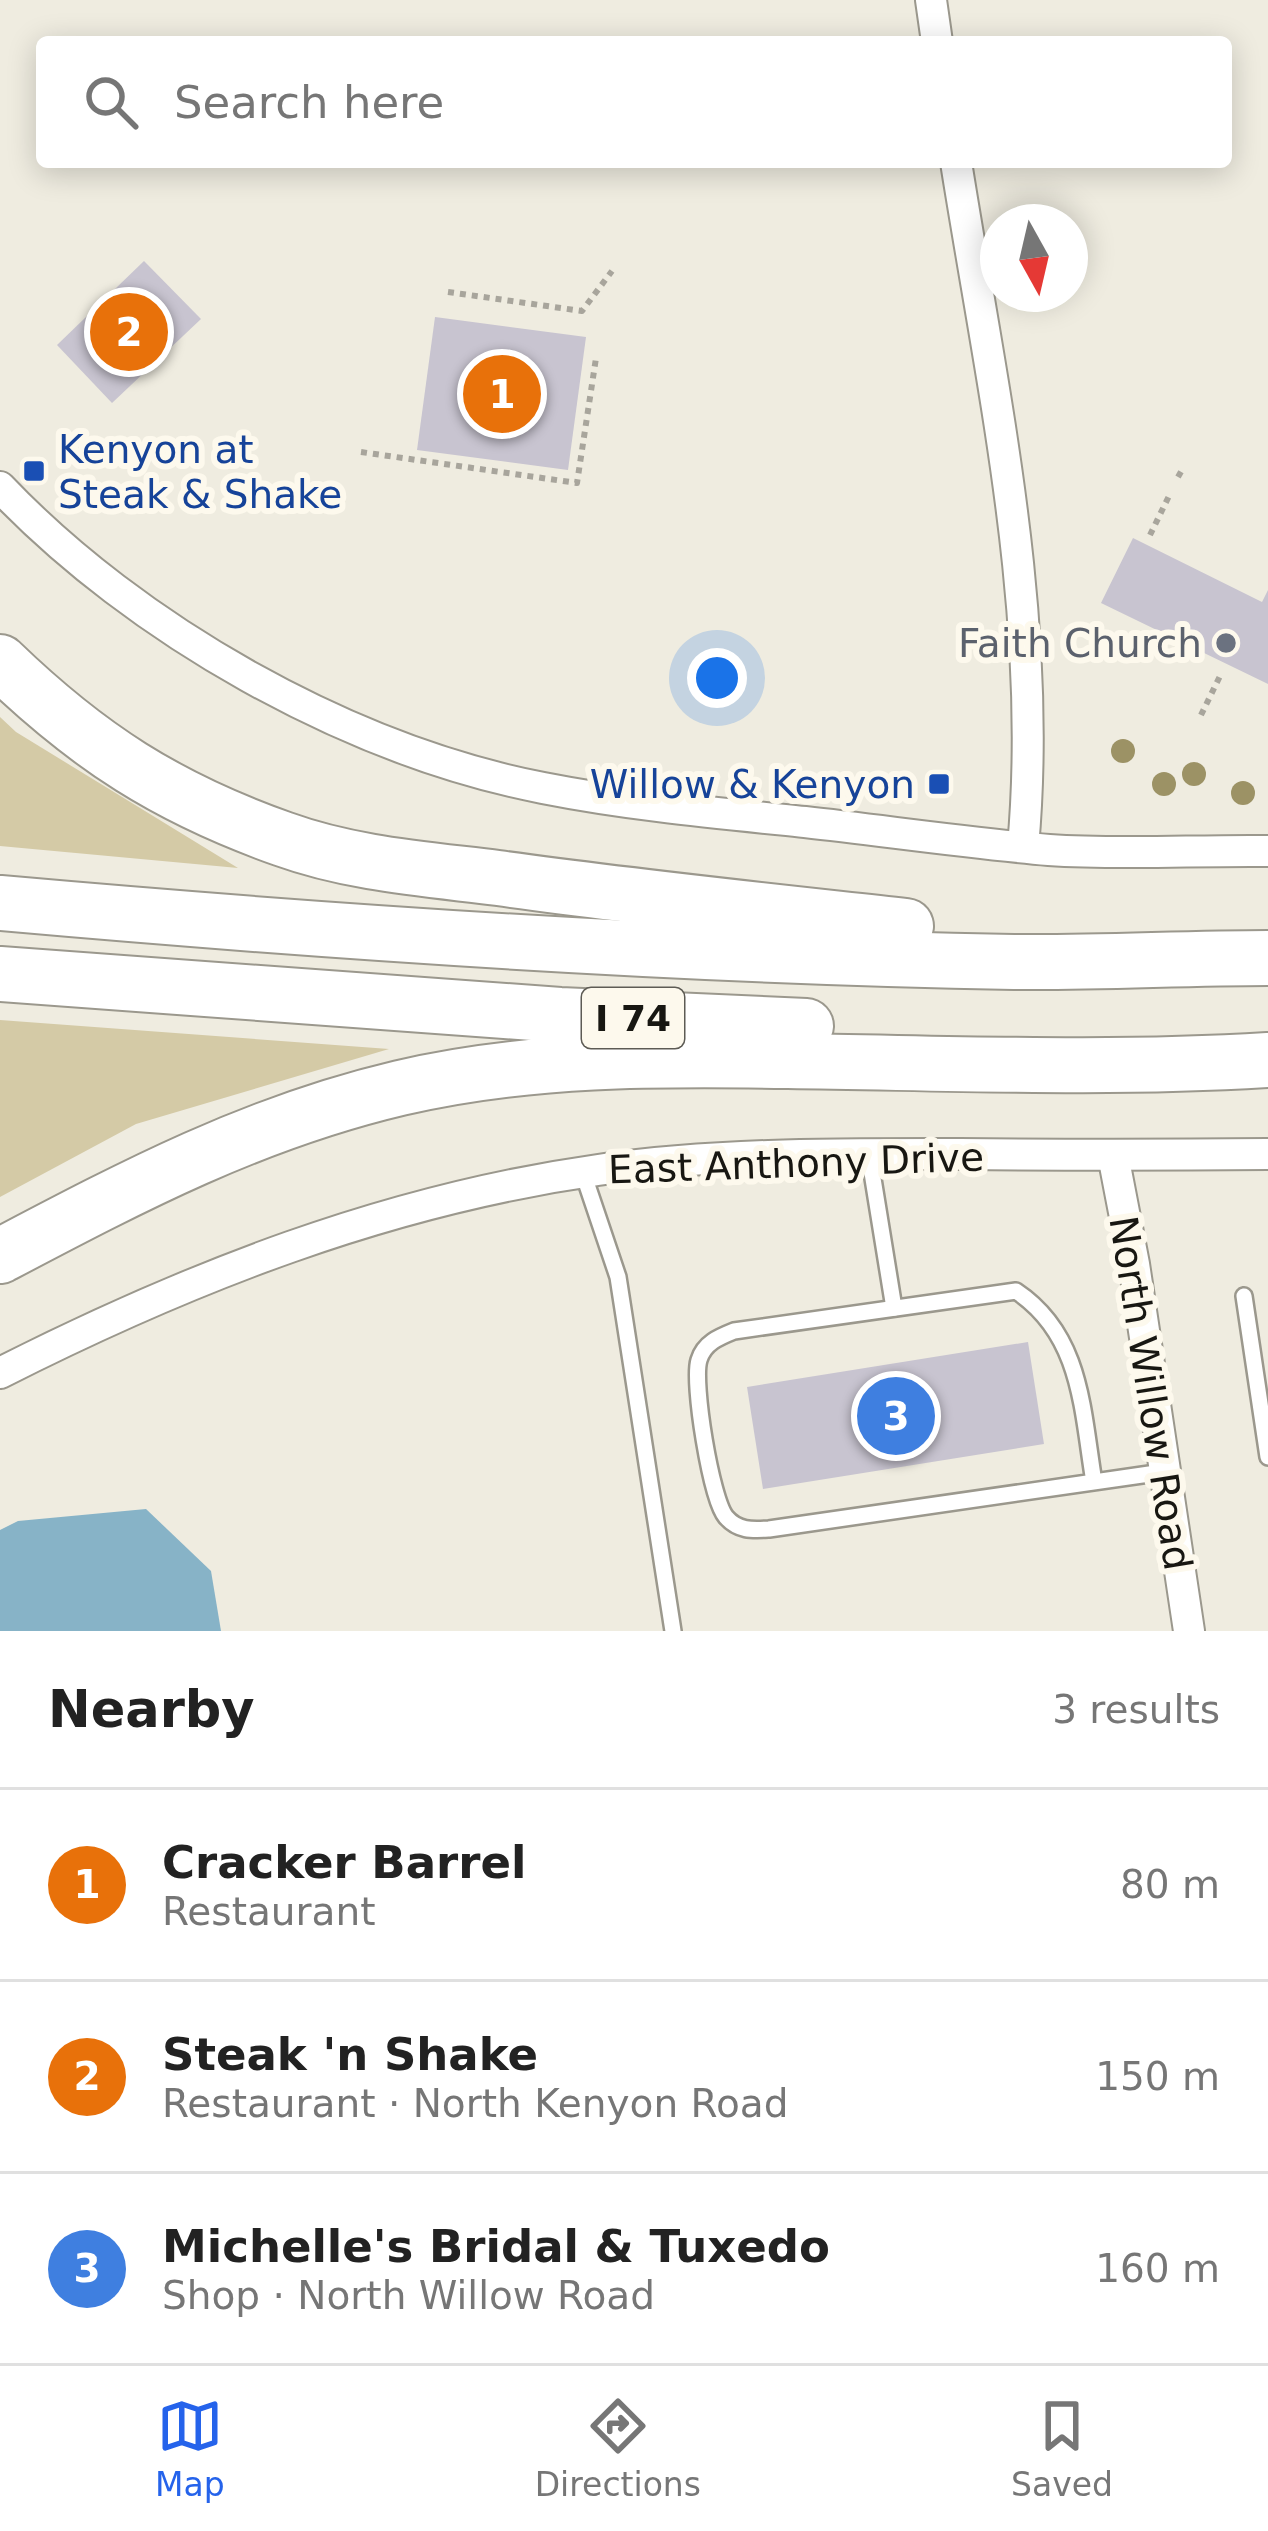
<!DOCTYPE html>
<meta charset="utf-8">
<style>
:root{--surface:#fff;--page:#f6f6f6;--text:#222;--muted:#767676;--line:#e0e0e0;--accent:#2563eb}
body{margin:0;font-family:"DejaVu Sans",sans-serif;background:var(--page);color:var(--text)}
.compass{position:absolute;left:980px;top:204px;width:108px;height:108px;border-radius:50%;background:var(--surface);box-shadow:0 6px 30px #0003;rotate:172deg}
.you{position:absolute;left:717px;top:678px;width:42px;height:42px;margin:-30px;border:9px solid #fff;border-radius:50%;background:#1a73e8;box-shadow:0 0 0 18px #1a73e833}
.badge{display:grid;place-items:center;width:78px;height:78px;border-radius:50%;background:var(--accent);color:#fff;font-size:39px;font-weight:700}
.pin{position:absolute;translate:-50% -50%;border:6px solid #fff;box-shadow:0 3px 12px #0006}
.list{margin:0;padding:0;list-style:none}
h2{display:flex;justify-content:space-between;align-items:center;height:156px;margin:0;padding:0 48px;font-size:51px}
h2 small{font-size:39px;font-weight:400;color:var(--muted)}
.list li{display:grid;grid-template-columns:78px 1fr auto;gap:36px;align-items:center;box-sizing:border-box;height:192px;padding:0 48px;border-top:3px solid var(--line)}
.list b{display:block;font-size:45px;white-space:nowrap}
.list p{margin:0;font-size:39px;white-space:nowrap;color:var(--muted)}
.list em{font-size:39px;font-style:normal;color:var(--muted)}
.icon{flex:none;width:66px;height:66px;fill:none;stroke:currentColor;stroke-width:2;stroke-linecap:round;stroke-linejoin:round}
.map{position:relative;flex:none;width:1268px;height:1631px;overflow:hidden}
.search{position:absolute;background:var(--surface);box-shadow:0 6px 30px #0003;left:36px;right:36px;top:36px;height:132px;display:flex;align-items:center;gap:30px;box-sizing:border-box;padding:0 42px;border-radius:12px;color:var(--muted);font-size:45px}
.sheet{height:732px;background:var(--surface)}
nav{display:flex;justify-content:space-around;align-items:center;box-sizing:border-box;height:168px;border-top:3px solid var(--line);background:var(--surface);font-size:33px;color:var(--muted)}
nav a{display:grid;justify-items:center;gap:6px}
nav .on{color:var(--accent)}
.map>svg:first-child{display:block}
.green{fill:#d4caa6}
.water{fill:#87b3c7}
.building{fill:#c8c4d0}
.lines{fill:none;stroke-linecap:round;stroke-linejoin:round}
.lane-casing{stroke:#9b988d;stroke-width:20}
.street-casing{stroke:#9b988d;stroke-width:34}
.highway-casing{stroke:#9b988d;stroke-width:58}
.path{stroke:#a8a59c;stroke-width:6;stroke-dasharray:6 6;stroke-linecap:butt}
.lane{stroke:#fff;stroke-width:15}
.street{stroke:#fff;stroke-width:30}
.highway{stroke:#fff;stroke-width:54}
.tree{fill:#9c9265}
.transit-dot{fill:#1a4fb4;stroke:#fdf9ed;stroke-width:4.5}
.worship-dot{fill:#6b7280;stroke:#fdf9ed;stroke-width:4.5}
.labels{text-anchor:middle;stroke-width:12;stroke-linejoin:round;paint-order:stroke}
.shield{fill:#fdf9ed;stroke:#5d5b54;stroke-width:3}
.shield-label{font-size:36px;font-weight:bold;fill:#181712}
.transit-label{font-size:39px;fill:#164399;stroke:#fdf9ed;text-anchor:start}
.worship-label{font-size:39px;fill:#5b616d;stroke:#fdf9ed;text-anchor:end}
.street-label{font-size:39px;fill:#181712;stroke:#fdf9ed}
</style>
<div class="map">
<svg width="1268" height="1631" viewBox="0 0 1268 1631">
<rect width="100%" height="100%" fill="#efece0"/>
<g class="green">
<path d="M0 717 16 732 238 868 0 846Z"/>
<path d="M0 1020 389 1049 136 1124 0 1197Z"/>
</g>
<path class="water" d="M146 1509 211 1571 221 1631H0V1530L18 1521Z"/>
<g class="building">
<path d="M144 261 201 319 112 403 57 345Z"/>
<path d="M435 317 586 337 568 470 417 450Z"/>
<path d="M1133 538 1262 602 1268 590V684L1101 603Z"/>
<path d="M1028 1342 1044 1444 763 1489 747 1387Z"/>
</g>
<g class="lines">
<defs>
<g id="lane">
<path d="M869 1154 894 1308"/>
<path d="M583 1173 618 1277 673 1631"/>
<path d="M1244 1296 1268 1457"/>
<path d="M1094 1482C1082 1410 1082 1335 1016 1291L734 1331C719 1337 704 1343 699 1360 692 1382 711 1499 726 1517 738 1531 752 1530 769 1529L1163 1472"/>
</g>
<g id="street">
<path d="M931 0 937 42"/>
<path d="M956 162C992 389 1044 616 1023 847"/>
<path d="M0 487C136 630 348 750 543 788 629 805 717 813 805 822 886 831 968 843 1049 850 1121 855 1196 850 1268 851"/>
<path d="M1113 1155 1134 1264 1189 1631"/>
<path d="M0 1373C190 1277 386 1200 598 1170 717 1153 839 1154 960 1154 1063 1155 1165 1155 1268 1154"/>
</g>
<g id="highway">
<path d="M0 662C88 747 167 798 283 839 352 864 426 869 498 878 634 897 770 911 906 926"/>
<path d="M0 903C337 933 676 956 1014 962 1099 963 1183 958 1268 958"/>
<path d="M0 974 560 1015 806 1026"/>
<path d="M0 1256C133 1186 252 1123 400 1088 528 1058 657 1059 788 1061 948 1063 1108 1070 1268 1060"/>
</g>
</defs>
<use href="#lane" class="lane-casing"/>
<use href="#street" class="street-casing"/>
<use href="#highway" class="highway-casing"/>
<g class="path">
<path d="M448 292 582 311 612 271"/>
<path d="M361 452 577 483 596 358"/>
<path d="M1178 477 1182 470"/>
<path d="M1150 535 1169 496"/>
<path d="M1201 715 1222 672"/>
</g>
<use href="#lane" class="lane"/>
<use href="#street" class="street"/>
<use href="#highway" class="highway"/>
</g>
<g class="tree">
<circle cx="1123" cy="751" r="12"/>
<circle cx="1194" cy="774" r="12"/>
<circle cx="1164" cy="784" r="12"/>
<circle cx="1243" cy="793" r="12"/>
</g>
<g class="transit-dot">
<rect x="22" y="459" width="24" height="24" rx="6"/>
<rect x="927" y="772" width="24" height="24" rx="6"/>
</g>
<circle class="worship-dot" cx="1226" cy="643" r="12"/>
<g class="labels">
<rect class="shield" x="582" y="988" width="102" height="60" rx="9"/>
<g class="shield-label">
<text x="633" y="1031">I 74</text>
</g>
<g class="transit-label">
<text x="58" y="463">Kenyon at<tspan x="58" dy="45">Steak &amp; Shake</tspan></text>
<text x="915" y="798" text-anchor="end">Willow &amp; Kenyon</text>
</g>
<g class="worship-label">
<text x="1202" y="657">Faith Church</text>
</g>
<g class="street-label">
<text transform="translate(796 1163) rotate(-2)" y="14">East Anthony Drive</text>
<text transform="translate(1151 1393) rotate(81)" y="14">North Willow Road</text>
</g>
</g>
</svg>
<svg class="compass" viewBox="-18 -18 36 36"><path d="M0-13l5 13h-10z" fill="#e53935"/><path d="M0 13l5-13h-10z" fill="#767676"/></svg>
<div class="you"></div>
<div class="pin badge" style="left:502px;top:394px;background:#e8710a">1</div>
<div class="pin badge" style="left:129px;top:332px;background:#e8710a">2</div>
<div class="pin badge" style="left:896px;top:1416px;background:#3f7fe0">3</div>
<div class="search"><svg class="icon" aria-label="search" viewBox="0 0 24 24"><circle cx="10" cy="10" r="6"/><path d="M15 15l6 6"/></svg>Search here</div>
</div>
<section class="sheet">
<h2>Nearby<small>3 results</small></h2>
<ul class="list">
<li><span class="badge" style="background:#e8710a">1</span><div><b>Cracker Barrel</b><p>Restaurant</p></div><em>80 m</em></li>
<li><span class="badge" style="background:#e8710a">2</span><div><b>Steak 'n Shake</b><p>Restaurant · North Kenyon Road</p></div><em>150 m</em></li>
<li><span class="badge" style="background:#3f7fe0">3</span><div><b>Michelle's Bridal &amp; Tuxedo</b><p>Shop · North Willow Road</p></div><em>160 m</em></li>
</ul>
</section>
<nav>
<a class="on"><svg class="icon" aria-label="map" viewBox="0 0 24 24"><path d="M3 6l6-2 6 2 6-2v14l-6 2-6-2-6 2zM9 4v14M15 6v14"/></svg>Map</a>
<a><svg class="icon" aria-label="directions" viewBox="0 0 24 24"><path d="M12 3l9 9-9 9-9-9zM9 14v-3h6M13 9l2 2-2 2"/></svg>Directions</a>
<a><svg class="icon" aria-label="saved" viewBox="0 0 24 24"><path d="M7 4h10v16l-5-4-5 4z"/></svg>Saved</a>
</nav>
